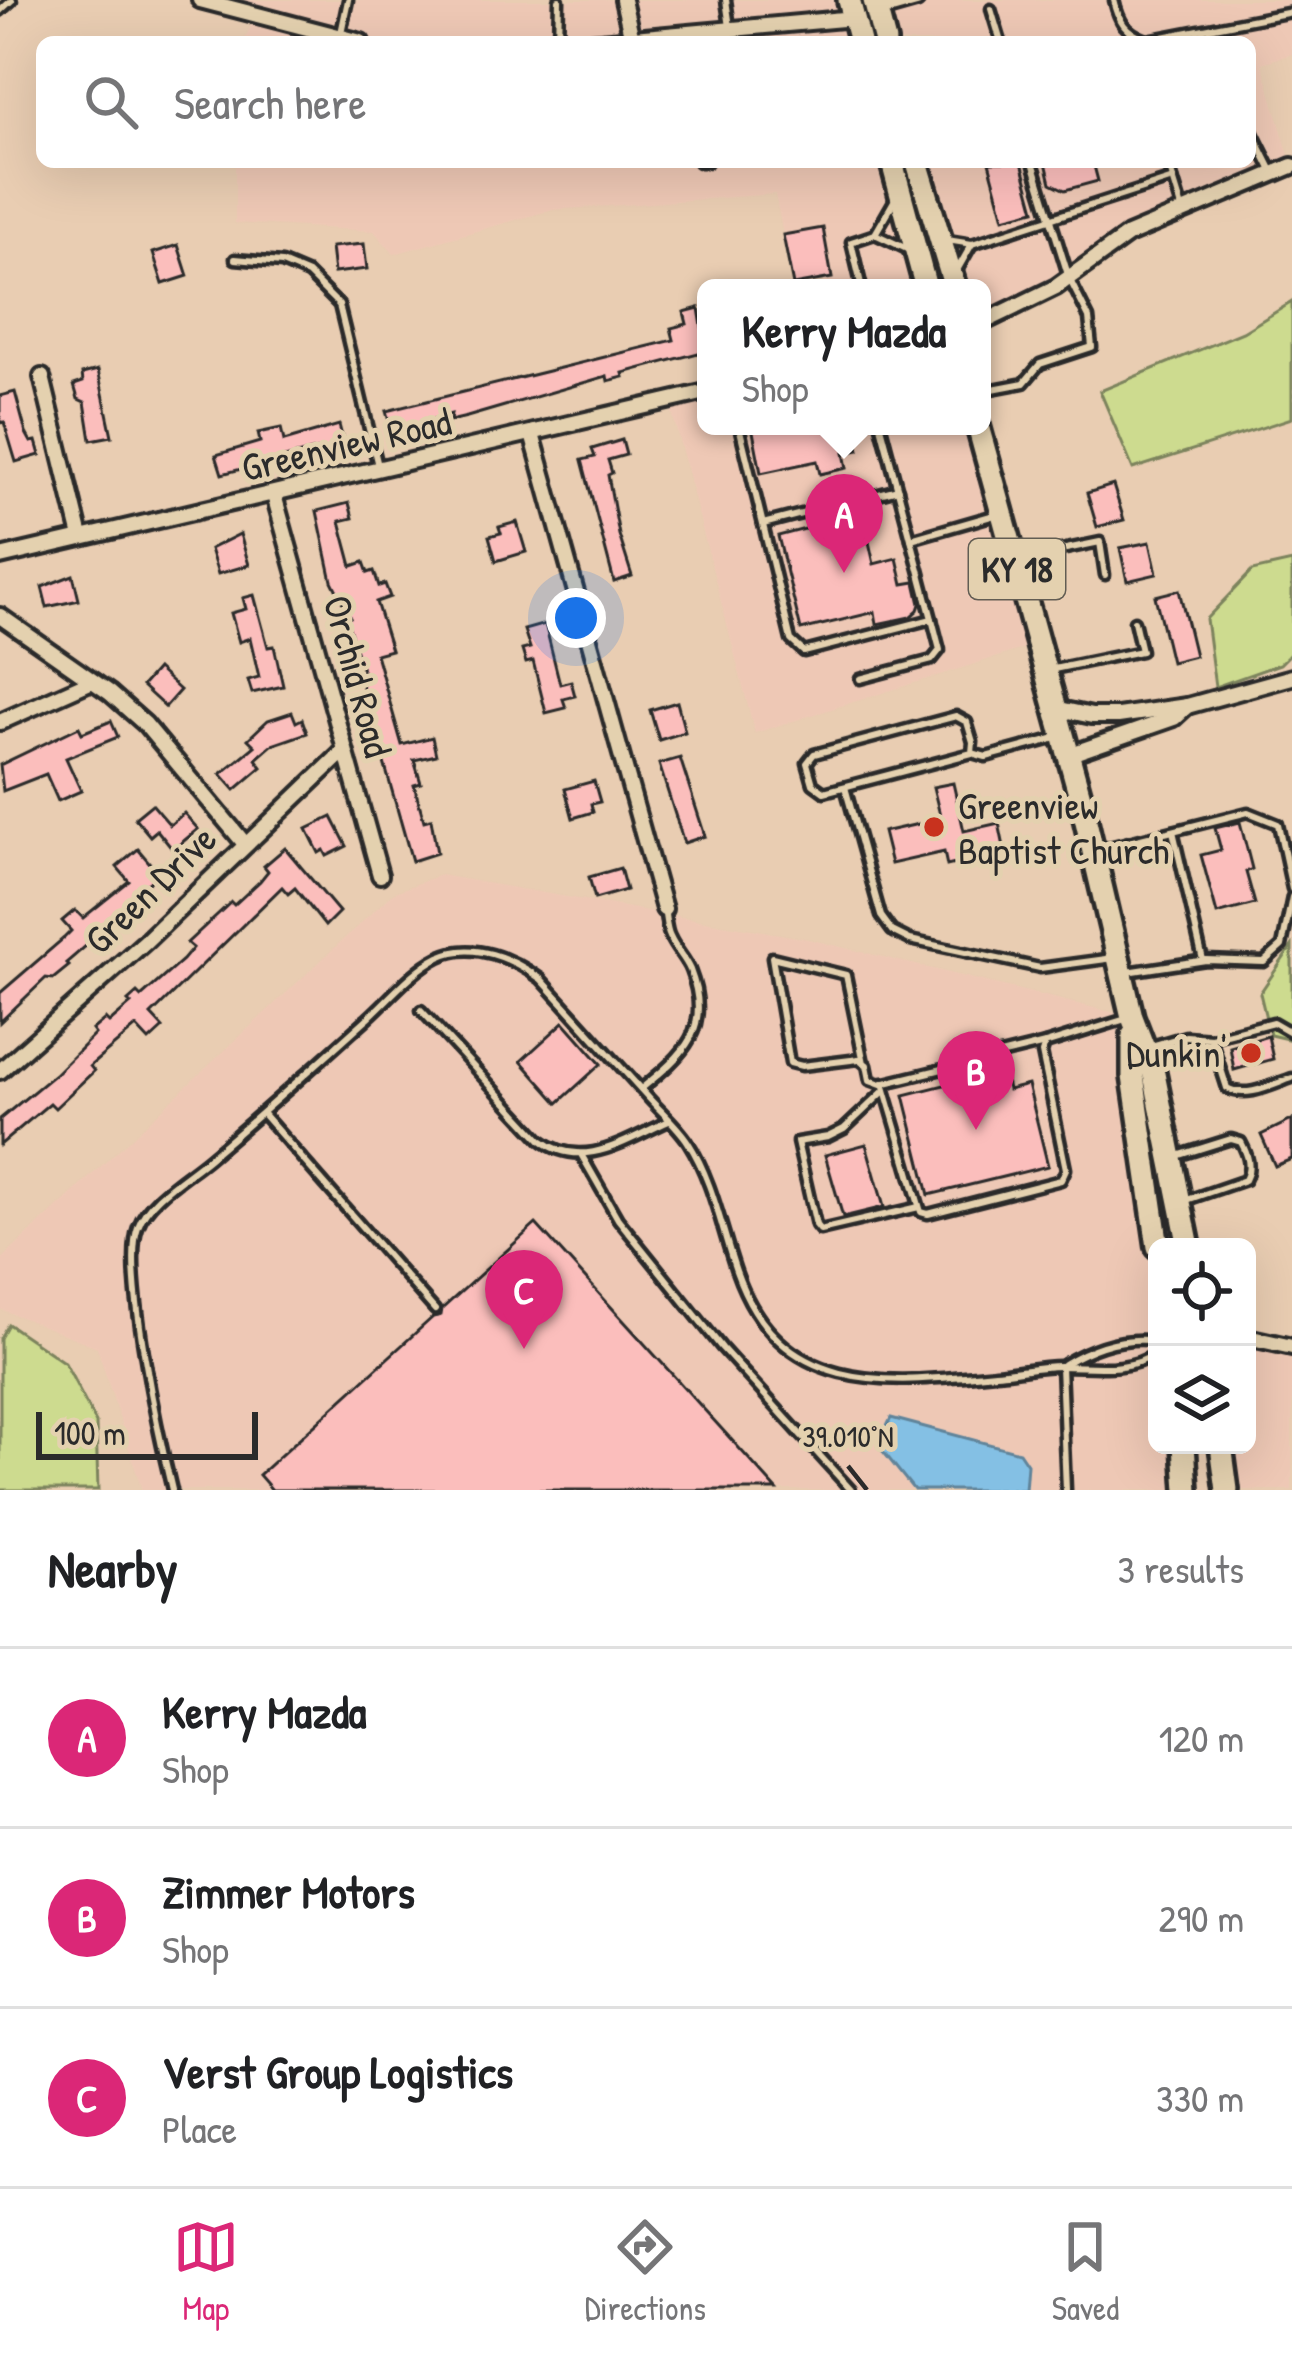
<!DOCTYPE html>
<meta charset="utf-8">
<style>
:root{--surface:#fff;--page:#f6f6f6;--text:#202124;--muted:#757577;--line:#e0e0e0;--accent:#db2777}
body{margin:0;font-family:"Patrick Hand",sans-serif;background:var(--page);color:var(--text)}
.controls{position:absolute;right:36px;bottom:36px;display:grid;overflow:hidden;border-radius:18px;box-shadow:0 12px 48px #0002}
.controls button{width:108px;height:108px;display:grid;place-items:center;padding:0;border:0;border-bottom:3px solid var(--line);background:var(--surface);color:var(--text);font:60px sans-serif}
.scale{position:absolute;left:36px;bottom:30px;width:222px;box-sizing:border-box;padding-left:12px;border:6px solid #2b2b2b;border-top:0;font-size:33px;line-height:42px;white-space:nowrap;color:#2b2b2b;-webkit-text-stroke:9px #e4d1af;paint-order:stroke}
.you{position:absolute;left:576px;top:618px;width:42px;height:42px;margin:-30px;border:9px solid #fff;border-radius:50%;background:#1a73e8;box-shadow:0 0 0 18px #1a73e833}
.badge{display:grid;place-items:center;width:78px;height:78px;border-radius:50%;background:var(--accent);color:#fff;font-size:39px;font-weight:700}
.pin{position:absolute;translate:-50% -99px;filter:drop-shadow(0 3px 6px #0008)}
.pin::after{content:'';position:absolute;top:63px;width:42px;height:36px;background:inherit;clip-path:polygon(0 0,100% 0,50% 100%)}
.popup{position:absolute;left:697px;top:279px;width:294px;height:156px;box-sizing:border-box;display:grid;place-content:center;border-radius:18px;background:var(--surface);filter:drop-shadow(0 3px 9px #0005);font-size:39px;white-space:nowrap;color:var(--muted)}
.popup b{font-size:45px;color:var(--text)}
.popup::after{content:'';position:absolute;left:50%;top:100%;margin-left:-24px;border:24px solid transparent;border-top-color:var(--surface)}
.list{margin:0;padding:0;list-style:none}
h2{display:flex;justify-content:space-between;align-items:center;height:156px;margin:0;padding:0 48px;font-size:51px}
h2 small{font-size:39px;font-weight:400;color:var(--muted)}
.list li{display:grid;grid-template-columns:78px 1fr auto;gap:36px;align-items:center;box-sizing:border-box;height:180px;padding:0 48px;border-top:3px solid var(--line)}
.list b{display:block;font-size:45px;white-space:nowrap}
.list p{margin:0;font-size:39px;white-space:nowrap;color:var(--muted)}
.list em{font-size:39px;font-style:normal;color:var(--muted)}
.icon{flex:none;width:66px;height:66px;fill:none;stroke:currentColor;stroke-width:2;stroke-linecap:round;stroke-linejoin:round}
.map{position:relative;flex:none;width:1292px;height:1490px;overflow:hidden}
.search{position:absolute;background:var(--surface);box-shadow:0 12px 48px #0002;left:36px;right:36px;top:36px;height:132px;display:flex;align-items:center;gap:30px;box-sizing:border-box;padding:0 42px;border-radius:18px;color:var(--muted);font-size:45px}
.sheet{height:696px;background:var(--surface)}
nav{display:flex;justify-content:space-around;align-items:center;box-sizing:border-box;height:168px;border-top:3px solid var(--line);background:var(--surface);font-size:33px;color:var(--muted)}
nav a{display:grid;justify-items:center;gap:6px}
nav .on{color:var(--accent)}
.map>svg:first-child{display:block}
.built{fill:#eec8b5}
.green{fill:#cddb8f;stroke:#7c835d;stroke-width:3}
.water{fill:#84c0e4;stroke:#60849a;stroke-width:3}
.building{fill:#fbbebc;stroke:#2b2b2b;stroke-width:3}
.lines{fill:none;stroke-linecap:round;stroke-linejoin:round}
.lane-casing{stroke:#2b2b2b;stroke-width:15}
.street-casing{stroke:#2b2b2b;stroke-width:22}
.primary-casing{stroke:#2b2b2b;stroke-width:30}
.lane{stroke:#e4d1af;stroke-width:6}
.street{stroke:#e4d1af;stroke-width:14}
.primary{stroke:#e4d1af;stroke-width:21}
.ticks{fill:none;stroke:#2b2b2b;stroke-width:4.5}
.poi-dot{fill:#c8321e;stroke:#e4d1af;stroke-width:4.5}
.labels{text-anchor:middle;stroke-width:10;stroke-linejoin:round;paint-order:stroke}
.shield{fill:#e4d1af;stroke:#625d53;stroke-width:3}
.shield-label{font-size:36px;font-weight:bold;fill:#2b2b2b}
.street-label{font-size:39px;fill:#2b2b2b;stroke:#e4d1af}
.poi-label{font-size:39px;fill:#2b2b2b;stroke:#e4d1af;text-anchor:start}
.ticks-label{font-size:30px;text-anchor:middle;fill:#2b2b2b;stroke:#e4d1af;stroke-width:10;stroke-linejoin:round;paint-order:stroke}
</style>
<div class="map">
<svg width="1292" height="1490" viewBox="0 0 1292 1490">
<rect width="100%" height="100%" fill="#e9cdb2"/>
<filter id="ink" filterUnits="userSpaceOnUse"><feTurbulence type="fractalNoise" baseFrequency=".00833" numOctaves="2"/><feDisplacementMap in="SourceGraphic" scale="24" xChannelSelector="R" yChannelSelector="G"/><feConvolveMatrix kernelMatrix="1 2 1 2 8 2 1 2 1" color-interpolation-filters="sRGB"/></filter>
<g filter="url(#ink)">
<g class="built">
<path d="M200 0H1292V54L1262 63 1292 166 1113 246 982 323V288H825L822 280 793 285 775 194 552 210 394 254 374 231 235 223V162H1250V42H244L255 15Z"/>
<path d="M706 392V426H978L1038 644 755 733 669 401Z"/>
<path d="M440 875 808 939 1132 1017 1157 1247V1445H1184L1187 1490H142L97 1347 0 1309V1261L393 893Z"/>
<path d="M1247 1337 1292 1347V1490H1227L1221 1445H1247Z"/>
</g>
<g class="green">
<path d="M1292 302V418L1133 469 1100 391 1243 332Z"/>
<path d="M1292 562V652L1280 664 1215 687 1206 619 1252 571Z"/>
<path d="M1292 946V1040L1270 1035 1260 993Z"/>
<path d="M8 1324 65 1363 96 1423 98 1490H0V1338Z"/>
</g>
<path class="water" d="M891 1418 1019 1452 1027 1464 1025 1490H914L878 1445Z"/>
<g class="building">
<path d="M989 162H1022L1035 210 1004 218Z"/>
<path d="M1046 162H1093L1098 181 1065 190 1051 183Z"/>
<path d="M823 228 832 278 793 285 783 235Z"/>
<path d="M364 244 367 269 334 273 331 247Z"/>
<path d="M178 245 188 276 163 284 153 253Z"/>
<path d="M699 308 706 351 623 373 624 377 608 381 607 376 467 417 450 421 451 414 392 431 386 411 674 340 671 328 687 324 684 312Z"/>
<path d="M98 370 112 436 91 440 85 402 78 399 74 385 83 382 82 374Z"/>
<path d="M15 392 26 433 31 442 36 441 40 455 16 462 4 422 0 423V396Z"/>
<path d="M339 425 345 448 317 455 316 450 222 474 216 455 260 442 258 433 281 428 284 441Z"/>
<path d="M752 426H854L859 450 844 453 847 468 820 474 817 461 761 473Z"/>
<path d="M622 440 626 455 608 460 612 473 608 475 619 535 632 576 614 582 582 460 595 457 592 449Z"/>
<path d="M1113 485 1124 520 1097 527 1087 493Z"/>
<path d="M349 503 353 518 340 521 352 566 364 562 368 573 374 571 379 586 385 584 390 597 376 602 391 650 376 654 402 745 432 737 436 755 414 760 421 783 414 785 424 821 431 819 437 853 412 861 360 678 364 677 346 618 350 617 332 581 317 511Z"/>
<path d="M517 522 526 552 496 561 489 536 501 533 499 527Z"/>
<path d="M824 524 829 542 867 533 874 564 897 558 903 584 915 582 920 604 918 610 910 617 877 624 875 612 801 630 778 536Z"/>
<path d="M240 534 249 565 218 574 210 549Z"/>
<path d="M1150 542 1157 574 1127 581 1120 548Z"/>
<path d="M73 575 79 600 47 607 42 587Z"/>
<path d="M1179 590 1195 656 1171 662 1155 596Z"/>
<path d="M254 595 268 647 274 646 283 686 252 693 248 680 259 677 250 638 239 642 231 613 246 609 243 598Z"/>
<path d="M545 624 560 684 571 681 575 696 563 699 566 708 546 713 533 661 526 663 522 650 530 648 524 630Z"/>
<path d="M157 669 180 690 165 707 142 686Z"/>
<path d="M677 702 685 732 659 740 650 710Z"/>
<path d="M292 712 296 722 302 719 307 733 272 745 256 759 262 767 235 790 221 774 255 746 248 739 268 720Z"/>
<path d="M111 721 118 737 66 758 81 791 58 801 46 774 3 791 0 765 79 727 82 733Z"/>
<path d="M680 758 705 836 684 843 659 764Z"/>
<path d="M594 781 600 802 591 804 593 812 573 818 565 789Z"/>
<path d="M953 783 964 831 999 823 1005 852 947 866 944 852 891 864 883 832 941 819 933 787Z"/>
<path d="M152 804 170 825 184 813 198 829 173 850 157 830 150 836 135 818Z"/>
<path d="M332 817 347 846 327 856 324 850 319 853 307 829Z"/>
<path d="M1240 822 1252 869 1246 872 1255 904 1217 914 1201 855 1221 850 1215 828Z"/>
<path d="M285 848 339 912 325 926 295 888 288 894 282 887 151 1015 163 1028 149 1041 136 1027 90 1066 94 1071 55 1108 50 1103 0 1145V1119L55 1074 95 1034 92 1030 105 1019 109 1023 131 1004 128 1001 137 993 141 997 183 960 193 948 187 943 231 902 234 905 260 881 268 871 264 866Z"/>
<path d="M138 849 159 874 125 903 129 909 66 963 69 966 53 979 46 978 0 1022V993L64 938 71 931 62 921 75 910 83 918 129 881 117 867Z"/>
<path d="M620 868 626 890 595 899 589 877Z"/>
<path d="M564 1022 601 1064 558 1103 521 1061Z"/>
<path d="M1268 1036 1273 1059 1234 1070 1230 1047Z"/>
<path d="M1004 1070 1008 1090 1028 1085 1048 1166 929 1195 904 1095Z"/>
<path d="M1292 1120V1159L1275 1166 1261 1135Z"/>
<path d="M866 1144 884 1207 843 1217 825 1155Z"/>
<path d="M536 1224 777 1490H272L259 1475 433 1317 441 1315 442 1309Z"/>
</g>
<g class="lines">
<defs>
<g id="lane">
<path d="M726 0 730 27"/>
<path d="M1114 0C1119 22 1125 32 1147 40L1292 12"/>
<path d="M991 9 1001 42"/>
<path d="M0 11 12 0"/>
<path d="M341 33 348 0"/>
<path d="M558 42 559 0"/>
<path d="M1250 127 1272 171"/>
<path d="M699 162H707"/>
<path d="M1168 162 1182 208"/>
<path d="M875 234 909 250"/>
<path d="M947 240 972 244 1173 179"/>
<path d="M235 259 282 263 308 274 339 305 378 466"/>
<path d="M956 272 972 244"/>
<path d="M862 288 851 242 875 234 894 201"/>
<path d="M982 391 1024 383 1040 364 1092 347 1089 318 1069 278 1033 162"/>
<path d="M739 426 791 640 804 652 932 619 911 539"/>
<path d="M881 426 911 539 998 514"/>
<path d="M763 524 898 489"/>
<path d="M1018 559 1100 542 1105 575"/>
<path d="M1049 670 1141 651 1134 621"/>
<path d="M860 679 932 660 940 650 932 619"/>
<path d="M972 753 973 742 967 722 956 716 814 754 807 763 813 784 824 792 972 753 986 757 1060 737"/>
<path d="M845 787 881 916 892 931 910 940 1040 968 1114 958"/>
<path d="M1173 831 1203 960"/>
<path d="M1097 850 1248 812 1278 824 1292 889"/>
<path d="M1127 972 1206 960 1264 962 1282 946 1292 897"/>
<path d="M421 1010 541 1140C583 1172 627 1139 669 1121"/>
<path d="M1211 1038 1273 1022 1292 1033"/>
<path d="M1148 1047 1186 1036 1211 1038 1227 1088C1246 1099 1272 1085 1292 1078"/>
<path d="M864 1063 846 975 772 957 790 1063 802 1066 859 1059 867 1065 870 1080 881 1084 1045 1044"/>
<path d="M883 1083 921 1212 928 1214 1061 1180 1066 1169 1042 1053 1045 1044 1129 1018"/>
<path d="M641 1089C684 1054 713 1029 690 970 685 958 675 949 670 937 666 930 666 918 664 909"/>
<path d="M884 1091 844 1129 828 1137 797 1142 816 1225 820 1230 919 1207"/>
<path d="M263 1114 435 1310"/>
<path d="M582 1156 618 1219 722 1348 851 1490"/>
<path d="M1177 1156 1231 1139 1241 1142C1248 1155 1252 1167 1245 1180L1184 1201"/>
<path d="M1064 1364C1092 1347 1124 1336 1157 1341"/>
<path d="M1061 1366 1066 1490"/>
<path d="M172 1490C160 1441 122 1269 138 1227 148 1198 188 1176 210 1157 264 1112 317 1064 369 1017 390 998 413 970 439 957 473 940 513 959 541 979 576 1018 611 1056 646 1095 659 1110 677 1125 688 1142 713 1181 721 1228 736 1271 782 1401 894 1383 1006 1372 1023 1370 1042 1366 1060 1366 1094 1366 1127 1373 1157 1353"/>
</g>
<g id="street">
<path d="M200 0 361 42"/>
<path d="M623 0 632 39"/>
<path d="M877 11 916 0"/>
<path d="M589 42 854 18"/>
<path d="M982 323 1056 287 1128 235 1292 166"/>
<path d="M42 377 81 537"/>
<path d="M532 434 664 909"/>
<path d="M274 495 380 875"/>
<path d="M0 557 706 392"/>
<path d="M0 616 110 693 145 724 245 844"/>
<path d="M1055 708 1092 716H1118L1187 706 1292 677"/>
<path d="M0 722 92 681"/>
<path d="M1068 755 1174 718 1187 706"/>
<path d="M0 1071 146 941 344 751"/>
<path d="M1247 1337 1292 1347"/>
</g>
<g id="primary">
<path d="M849 0 860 42"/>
<path d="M874 0 885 42"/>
<path d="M892 162 926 288"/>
<path d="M917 162 955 288"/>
<path d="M978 426 1081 800 1132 1017 1154 1074 1189 1247"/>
<path d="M1133 1035V1076L1158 1247"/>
<path d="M1184 1445 1187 1490"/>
<path d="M1221 1445 1227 1490"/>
</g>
</defs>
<use href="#lane" class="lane-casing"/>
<use href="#street" class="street-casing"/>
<use href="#primary" class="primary-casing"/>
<use href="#lane" class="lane"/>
<use href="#street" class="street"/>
<use href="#primary" class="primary"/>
</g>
</g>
<path class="ticks" d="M848 1466 867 1490"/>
<g class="poi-dot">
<circle cx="934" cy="827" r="12"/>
<circle cx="1251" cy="1053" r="12"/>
</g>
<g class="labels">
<rect class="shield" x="969" y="539" width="96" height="60" rx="9"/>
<g class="shield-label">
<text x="1017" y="582">KY 18</text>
</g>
<g class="street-label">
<text transform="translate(346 444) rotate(-13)" y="14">Greenview Road</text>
<text transform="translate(358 676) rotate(75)" y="14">Orchid Road</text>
<text transform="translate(150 889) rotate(-44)" y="14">Green Drive</text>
</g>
<g class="poi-label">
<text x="958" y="819">Greenview<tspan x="958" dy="45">Baptist Church</tspan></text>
<text x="1227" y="1067" text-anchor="end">Dunkin'</text>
</g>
</g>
<g class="ticks-label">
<text x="848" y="1447">39.010°N</text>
</g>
</svg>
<div class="controls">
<button><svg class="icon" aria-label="locate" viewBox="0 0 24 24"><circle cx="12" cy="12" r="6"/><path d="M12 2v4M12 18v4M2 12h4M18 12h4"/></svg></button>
<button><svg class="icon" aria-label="layers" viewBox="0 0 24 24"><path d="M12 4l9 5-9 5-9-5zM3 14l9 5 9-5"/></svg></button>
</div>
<div class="scale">100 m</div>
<div class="you"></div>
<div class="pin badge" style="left:844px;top:573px">A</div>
<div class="popup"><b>Kerry Mazda</b>Shop</div>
<div class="pin badge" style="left:976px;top:1130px">B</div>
<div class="pin badge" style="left:524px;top:1349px">C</div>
<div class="search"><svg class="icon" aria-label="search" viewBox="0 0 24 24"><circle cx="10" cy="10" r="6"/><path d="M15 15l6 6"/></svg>Search here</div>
</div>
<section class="sheet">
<h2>Nearby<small>3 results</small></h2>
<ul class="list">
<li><span class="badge">A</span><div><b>Kerry Mazda</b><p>Shop</p></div><em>120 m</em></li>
<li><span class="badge">B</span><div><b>Zimmer Motors</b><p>Shop</p></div><em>290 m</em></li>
<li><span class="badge">C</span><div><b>Verst Group Logistics</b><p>Place</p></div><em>330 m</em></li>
</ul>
</section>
<nav>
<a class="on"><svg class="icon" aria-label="map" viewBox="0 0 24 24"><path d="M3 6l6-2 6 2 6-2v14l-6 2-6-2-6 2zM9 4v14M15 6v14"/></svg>Map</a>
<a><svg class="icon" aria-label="directions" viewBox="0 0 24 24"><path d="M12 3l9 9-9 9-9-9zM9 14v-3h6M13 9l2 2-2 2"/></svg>Directions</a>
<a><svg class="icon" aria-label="saved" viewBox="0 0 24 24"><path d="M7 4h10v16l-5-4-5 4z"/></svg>Saved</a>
</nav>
